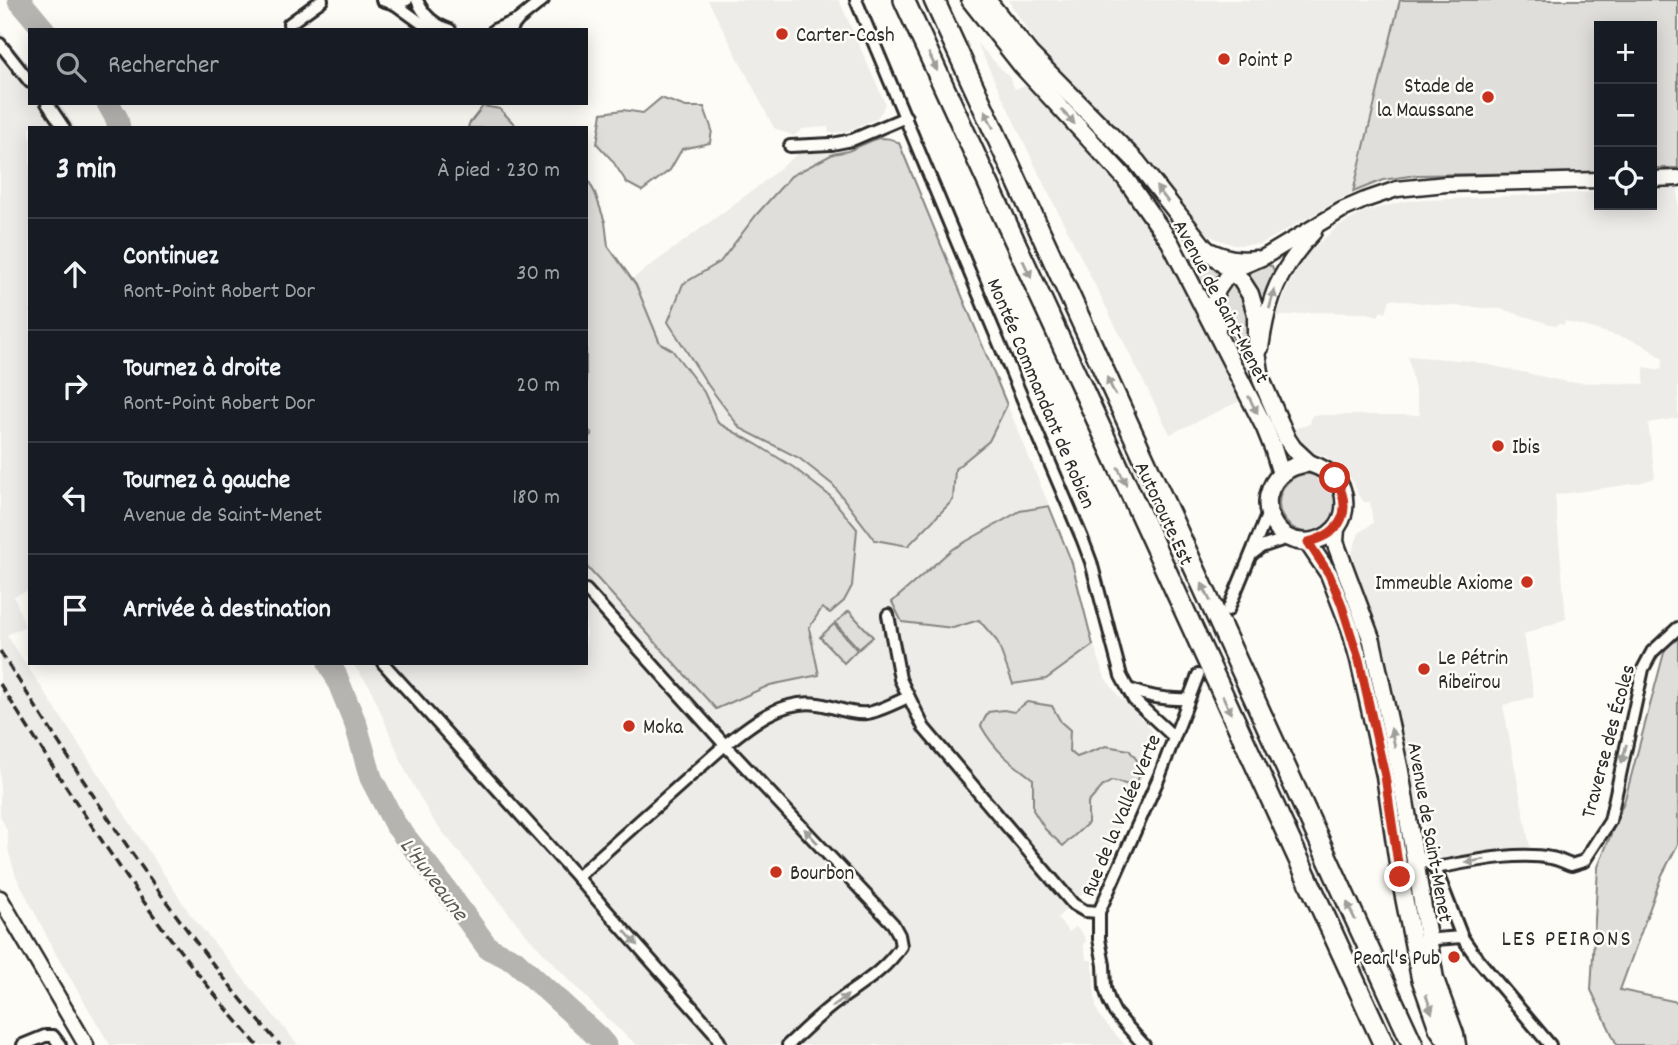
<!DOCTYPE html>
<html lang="fr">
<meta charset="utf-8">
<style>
:root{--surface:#171b24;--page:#242831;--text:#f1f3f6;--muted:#9ea1a6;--line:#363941}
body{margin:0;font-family:Dekko,sans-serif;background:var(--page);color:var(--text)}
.controls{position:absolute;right:21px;top:21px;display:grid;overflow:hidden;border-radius:0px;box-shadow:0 4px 18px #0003}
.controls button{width:63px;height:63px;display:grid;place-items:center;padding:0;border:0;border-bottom:2px solid var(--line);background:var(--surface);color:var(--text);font:35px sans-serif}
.stop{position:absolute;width:21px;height:21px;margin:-16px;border:5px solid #c8321e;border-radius:50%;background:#fff}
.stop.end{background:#c8321e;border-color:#fff;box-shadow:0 2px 7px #0008}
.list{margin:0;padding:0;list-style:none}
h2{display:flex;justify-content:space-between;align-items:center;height:91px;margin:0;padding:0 28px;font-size:30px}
h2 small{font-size:23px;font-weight:400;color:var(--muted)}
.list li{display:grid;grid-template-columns:46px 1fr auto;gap:21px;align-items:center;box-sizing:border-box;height:112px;padding:0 28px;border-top:2px solid var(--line)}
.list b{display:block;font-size:26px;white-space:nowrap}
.list p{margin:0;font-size:23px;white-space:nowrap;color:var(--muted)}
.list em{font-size:23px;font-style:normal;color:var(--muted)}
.icon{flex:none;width:38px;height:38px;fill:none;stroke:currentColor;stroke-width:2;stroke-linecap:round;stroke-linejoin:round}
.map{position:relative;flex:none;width:1678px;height:1045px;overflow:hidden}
.search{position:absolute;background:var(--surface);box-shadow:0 4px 18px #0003;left:28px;top:28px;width:560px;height:77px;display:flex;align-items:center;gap:18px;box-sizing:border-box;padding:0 24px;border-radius:0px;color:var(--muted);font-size:26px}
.panel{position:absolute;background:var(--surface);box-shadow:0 4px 18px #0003;left:28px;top:126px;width:560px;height:539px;border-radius:0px}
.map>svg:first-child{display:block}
.built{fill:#edece8}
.green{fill:#dfdeda;stroke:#858482;stroke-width:2}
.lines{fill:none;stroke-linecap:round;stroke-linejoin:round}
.river{stroke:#b5b4b1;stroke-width:23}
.street-casing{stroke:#2b2b2b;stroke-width:16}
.secondary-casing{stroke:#2b2b2b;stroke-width:19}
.primary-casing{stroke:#2b2b2b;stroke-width:21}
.highway-casing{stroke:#2b2b2b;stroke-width:24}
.street{stroke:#fdfcf7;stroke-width:10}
.secondary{stroke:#fdfcf7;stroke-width:14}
.primary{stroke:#fdfcf7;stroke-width:16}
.highway{stroke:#fdfcf7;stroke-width:19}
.rail{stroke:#2b2b2b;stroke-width:3.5;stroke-dasharray:10 5;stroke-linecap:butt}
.oneway{fill:#9e9e9b}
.route{stroke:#c8321e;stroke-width:9}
.poi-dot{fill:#c8321e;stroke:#fdfcf7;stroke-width:2.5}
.labels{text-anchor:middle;stroke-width:5;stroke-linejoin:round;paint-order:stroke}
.poi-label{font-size:21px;fill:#2b2b2b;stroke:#fdfcf7;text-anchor:start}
.street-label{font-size:21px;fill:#2b2b2b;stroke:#fdfcf7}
.water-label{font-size:23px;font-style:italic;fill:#5b5b5a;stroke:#fdfcf7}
.neighbourhood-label{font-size:23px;letter-spacing:2px;fill:#2b2b2b;stroke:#fdfcf7}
</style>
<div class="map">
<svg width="1678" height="1045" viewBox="0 0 1678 1045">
<rect width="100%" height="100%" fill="#fdfcf7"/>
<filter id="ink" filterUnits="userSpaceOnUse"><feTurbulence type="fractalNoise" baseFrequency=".0143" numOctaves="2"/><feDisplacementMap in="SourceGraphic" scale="14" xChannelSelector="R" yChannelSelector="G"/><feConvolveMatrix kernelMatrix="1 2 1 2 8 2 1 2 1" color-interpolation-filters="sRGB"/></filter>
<g filter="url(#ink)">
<g class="built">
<path d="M708 0H839L885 103 882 111 876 119 845 132 829 133 828 127 802 129 794 136 774 128Z"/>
<path d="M1008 0H1400L1353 192 1261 244 1234 245 1214 238 1205 232 1193 218V216L1181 199 1052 69Z"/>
<path d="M0 30 30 67V103H59L76 128H30V590L14 596 25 626 7 635 190 914 298 1045H110L57 956 16 876 9 853 7 830 0 816Z"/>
<path d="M977 43 1009 77 1015 89 1028 85 1047 100 1117 183 1138 214 1161 241 1186 287 1240 401 1170 434 1039 174Z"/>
<path d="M878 138H888L895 140 899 143 1067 549 1094 645 1105 678 1119 696 1152 730 1155 736V746L1097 880 1057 918 1069 932 1076 927 1084 936 1086 941 1083 944 1087 960H1092L1096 1008 1101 1018 1125 1045H637L606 1018 529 938 433 820 406 772 370 687 352 663H586V279L631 280 756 188 800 152 833 154 848 151Z"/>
<path d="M1678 187V418L1648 423 1655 478 1639 483 1555 495 1566 619 1524 634 1534 697 1503 705 1530 847 1443 859 1438 856 1419 812 1383 641 1357 574 1352 552 1359 533 1373 523 1370 502H1364L1358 495 1354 483 1346 472 1325 456 1308 451 1301 443 1293 429 1310 424 1312 415H1420L1408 356 1471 361 1567 382 1644 384V367L1661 370 1663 359 1642 344 1629 339 1565 321 1564 325 1558 323 1557 326 1501 309 1440 305 1390 299 1386 313 1381 311 1378 316 1368 313 1313 312 1276 317 1294 273 1308 253 1337 227 1364 212 1405 201 1599 192V205H1652V188Z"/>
</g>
<g class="green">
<path d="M1400 0H1678V168H1652V26H1599V169L1597 172 1416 175 1383 180 1353 192Z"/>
<path d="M661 98 686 107H704L712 130 710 143 682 149 670 170 642 191 627 183 612 160 597 144 602 113 623 110 643 113Z"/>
<path d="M483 106 500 109 518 128H468L469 124Z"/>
<path d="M878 138C886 138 892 138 899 143L1007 405 989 441 955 469 953 500 908 546 875 540 833 485 799 458 740 428 708 385 668 322 683 284 720 262 757 214 791 176 833 154 848 151Z"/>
<path d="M586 176 595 193 605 222 608 246 636 285 660 343 672 350 704 392 718 423 756 444 793 467 830 496 857 529 852 586 844 601 830 613 822 608 809 628 819 675 770 685 716 709 586 566V440L592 434 586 427Z"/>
<path d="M1195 256 1202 257 1221 272 1214 282 1208 296 1206 295 1190 265 1192 258Z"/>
<path d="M1266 265 1272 266 1274 271 1265 299 1261 301 1246 276V274Z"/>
<path d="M1233 280 1248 307 1249 344 1245 348 1239 347C1229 334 1217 310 1223 294 1225 289 1230 285 1233 280Z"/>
<circle cx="1308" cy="503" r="29"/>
<path d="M1049 506 1072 563 1093 645 1046 679 1013 684 997 641 979 620 953 628 902 622 892 602 951 550 1020 511Z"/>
<path d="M849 611 873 637 859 649 835 623Z"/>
<path d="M834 624 857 650 844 663 820 637Z"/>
<path d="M1678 638V844L1662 875 1620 990 1678 1002V1045H1617L1591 990 1598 867 1625 799 1665 649Z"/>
<path d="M1027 702 1052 706 1061 722 1070 730 1069 751 1077 757 1106 746 1129 750 1143 768 1135 786 1112 781 1103 786 1088 803V823L1063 846 1045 829 1033 810V779C1010 762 995 751 981 726L988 712 1004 710 1014 712Z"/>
</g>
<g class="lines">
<g class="river">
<path d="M19 0 44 30"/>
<path d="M108 103 117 119 119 128"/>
<path d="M329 663 336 676 356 725 371 778 395 824 435 875 488 948 514 960 598 1037 605 1045"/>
</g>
<defs>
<g id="street">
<path d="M382 0 395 4 407 0"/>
<path d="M417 0C423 15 435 25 450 30"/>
<path d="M856 0 1015 381 1082 538 1091 562 1121 676 1134 700 1174 737"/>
<path d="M395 4 431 30"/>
<path d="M289 24 322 0"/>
<path d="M494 30 516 21"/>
<path d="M510 30 518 20 543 0"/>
<path d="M0 44 30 82"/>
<path d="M47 103 64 128"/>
<path d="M790 146 832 144 852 140 906 117"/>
<path d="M1252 554 1261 547 1288 538"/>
<path d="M586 590 725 745 893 924 899 935 901 946C886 970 860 985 838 1001 820 1014 804 1030 788 1045"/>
<path d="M1228 610 1268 513"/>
<path d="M888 615 900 679 924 728 1073 904 1085 911 1099 912"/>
<path d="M383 663 577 877 714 1032 721 1045"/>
<path d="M1128 689C1148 697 1166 700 1188 699"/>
<path d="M1414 853 1435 868C1471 862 1515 851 1551 858 1558 859 1565 863 1571 865L1584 861 1610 821 1643 669 1652 652 1678 628"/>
<path d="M1435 868 1462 937 1476 957 1550 1045"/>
<path d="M577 877 725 745C752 723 782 699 818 704 833 706 851 715 867 713 877 712 897 702 908 697"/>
<path d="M1422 940 1462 937"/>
<path d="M23 1045 45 1036H53L60 1045"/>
<path d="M1144 1045 1115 1013 1109 1001 1105 988 1104 965 1099 939V912L1160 775 1198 675"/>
</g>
<g id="secondary">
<path d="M1652 179 1678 178"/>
<path d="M1211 251C1227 258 1239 260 1256 258"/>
<path d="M1218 329 1214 302 1218 290 1231 271 1264 257 1342 210 1365 200 1397 189 1446 184 1599 180"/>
<path d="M1261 348C1268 297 1279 270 1314 232"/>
<path d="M0 898 86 1045"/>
</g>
<g id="primary">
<path d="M970 0 1022 66 1125 178 1170 242 1265 428 1273 448 1281 474"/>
<path d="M987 0 1031 55 1137 162 1204 247 1241 280 1250 294 1256 314V345L1261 379 1287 439 1293 448 1309 463"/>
<path d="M1309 463C1332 471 1347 483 1344 510 1343 517 1340 524 1335 529 1317 548 1284 546 1272 521 1261 500 1272 475 1293 467 1298 465 1304 464 1309 463Z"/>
<path d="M1336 529 1335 542 1372 641 1400 771 1435 979 1455 1034 1457 1045"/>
<path d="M1308 543 1329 574 1350 628 1359 660 1385 776 1400 877 1420 978 1438 1029 1449 1045"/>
</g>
<g id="highway">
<path d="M904 0 1384 1045"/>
<path d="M934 0 1413 1045"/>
</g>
</defs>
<use href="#street" class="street-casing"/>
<use href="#secondary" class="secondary-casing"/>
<use href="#primary" class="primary-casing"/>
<use href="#highway" class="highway-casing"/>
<use href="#street" class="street"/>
<use href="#secondary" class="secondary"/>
<use href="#primary" class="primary"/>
<use href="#highway" class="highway"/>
<g class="rail">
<path d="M0 651C87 787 173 924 280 1045"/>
<path d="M0 684C47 758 94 831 144 902 179 952 218 999 257 1045"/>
</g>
</g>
<defs><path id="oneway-solid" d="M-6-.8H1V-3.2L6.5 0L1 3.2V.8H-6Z" transform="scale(1.75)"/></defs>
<g class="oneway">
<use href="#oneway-solid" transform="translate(933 62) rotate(65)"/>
<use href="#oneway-solid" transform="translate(1068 117) rotate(47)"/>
<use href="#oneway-solid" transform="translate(989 119) rotate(-115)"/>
<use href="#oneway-solid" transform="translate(1162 194) rotate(-128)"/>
<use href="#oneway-solid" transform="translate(1027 269) rotate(65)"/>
<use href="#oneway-solid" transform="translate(1272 299) rotate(-75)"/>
<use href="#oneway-solid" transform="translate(1111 386) rotate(-115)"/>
<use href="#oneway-solid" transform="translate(1253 405) rotate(63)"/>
<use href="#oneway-solid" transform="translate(1122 476) rotate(65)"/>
<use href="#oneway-solid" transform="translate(1206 592) rotate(-115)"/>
<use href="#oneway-solid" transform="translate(1227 705) rotate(65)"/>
<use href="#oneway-solid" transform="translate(1393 738) rotate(-102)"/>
<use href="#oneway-solid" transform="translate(1624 754) rotate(104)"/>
<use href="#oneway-solid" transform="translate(811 836) rotate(-133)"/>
<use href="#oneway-solid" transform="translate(1475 861) rotate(170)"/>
<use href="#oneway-solid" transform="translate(1351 911) rotate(-115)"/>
<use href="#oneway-solid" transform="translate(631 938) rotate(49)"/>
<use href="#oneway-solid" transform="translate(840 1001) rotate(-36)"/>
<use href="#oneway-solid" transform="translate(1429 1004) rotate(71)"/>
</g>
</g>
<g class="lines" filter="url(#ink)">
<path class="route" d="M1335 478C1353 509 1344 533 1308 542L1329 574 1341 603 1359 660 1385 776 1400 877"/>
</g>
<g class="poi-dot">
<circle cx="782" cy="34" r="7"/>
<circle cx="1224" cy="59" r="7"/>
<circle cx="1488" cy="97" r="7"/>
<circle cx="1498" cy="446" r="7"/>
<circle cx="1527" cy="582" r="7"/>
<circle cx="1424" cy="669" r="7"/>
<circle cx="629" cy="726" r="7"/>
<circle cx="776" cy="872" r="7"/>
<circle cx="1454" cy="957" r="7"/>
</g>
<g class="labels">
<g class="poi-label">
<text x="796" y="41">Carter-Cash</text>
<text x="1238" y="66">Point P</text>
<text x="1474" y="92" text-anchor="end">Stade de<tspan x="1474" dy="24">la Maussane</tspan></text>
<text x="1512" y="453">Ibis</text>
<text x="1513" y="589" text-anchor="end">Immeuble Axiome</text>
<text x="1438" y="664">Le Pétrin<tspan x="1438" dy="24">Ribeïrou</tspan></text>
<text x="643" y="733">Moka</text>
<text x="790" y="879">Bourbon</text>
<text x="1440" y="964" text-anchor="end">Pearl's Pub</text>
</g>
<g class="street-label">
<text transform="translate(1222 301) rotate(62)" y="7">Avenue de Saint-Menet</text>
<text transform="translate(1042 393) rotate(67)" y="7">Montée Commandant de Robien</text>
<text transform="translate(1165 513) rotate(65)" y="7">Autoroute Est</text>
<text transform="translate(1607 741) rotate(-75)" y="7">Traverse des Écoles</text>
<text transform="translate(1120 815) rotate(-67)" y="7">Rue de la Vallée Verte</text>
<text transform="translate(1431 832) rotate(80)" y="7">Avenue de Saint-Menet</text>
</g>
<g class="water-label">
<text transform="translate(435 878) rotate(53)" y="8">L'Huveaune</text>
</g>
<g class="neighbourhood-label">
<text x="1567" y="945">LES PEIRONS</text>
</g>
</g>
</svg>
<div class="controls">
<button>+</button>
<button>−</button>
<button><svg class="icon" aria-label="locate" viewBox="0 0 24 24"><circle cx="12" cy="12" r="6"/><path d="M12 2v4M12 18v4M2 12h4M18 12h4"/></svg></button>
</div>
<div class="stop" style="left:1335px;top:478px"></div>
<div class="stop end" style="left:1400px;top:877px"></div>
<div class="search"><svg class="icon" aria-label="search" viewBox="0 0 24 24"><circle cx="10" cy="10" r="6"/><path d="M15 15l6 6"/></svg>Rechercher</div>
<section class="panel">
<h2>3 min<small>À pied · 230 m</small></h2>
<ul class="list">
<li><svg class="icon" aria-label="ahead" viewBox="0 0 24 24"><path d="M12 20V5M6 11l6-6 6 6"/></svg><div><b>Continuez</b><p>Ront-Point Robert Dor</p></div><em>30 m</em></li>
<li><svg class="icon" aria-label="right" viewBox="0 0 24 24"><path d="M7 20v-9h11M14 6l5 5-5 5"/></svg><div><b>Tournez à droite</b><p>Ront-Point Robert Dor</p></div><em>20 m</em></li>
<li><svg class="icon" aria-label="left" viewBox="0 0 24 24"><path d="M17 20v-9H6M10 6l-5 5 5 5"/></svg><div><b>Tournez à gauche</b><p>Avenue de Saint-Menet</p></div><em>180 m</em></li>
<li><svg class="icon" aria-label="arrive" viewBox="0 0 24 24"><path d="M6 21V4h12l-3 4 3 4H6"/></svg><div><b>Arrivée à destination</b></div></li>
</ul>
</section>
</div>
